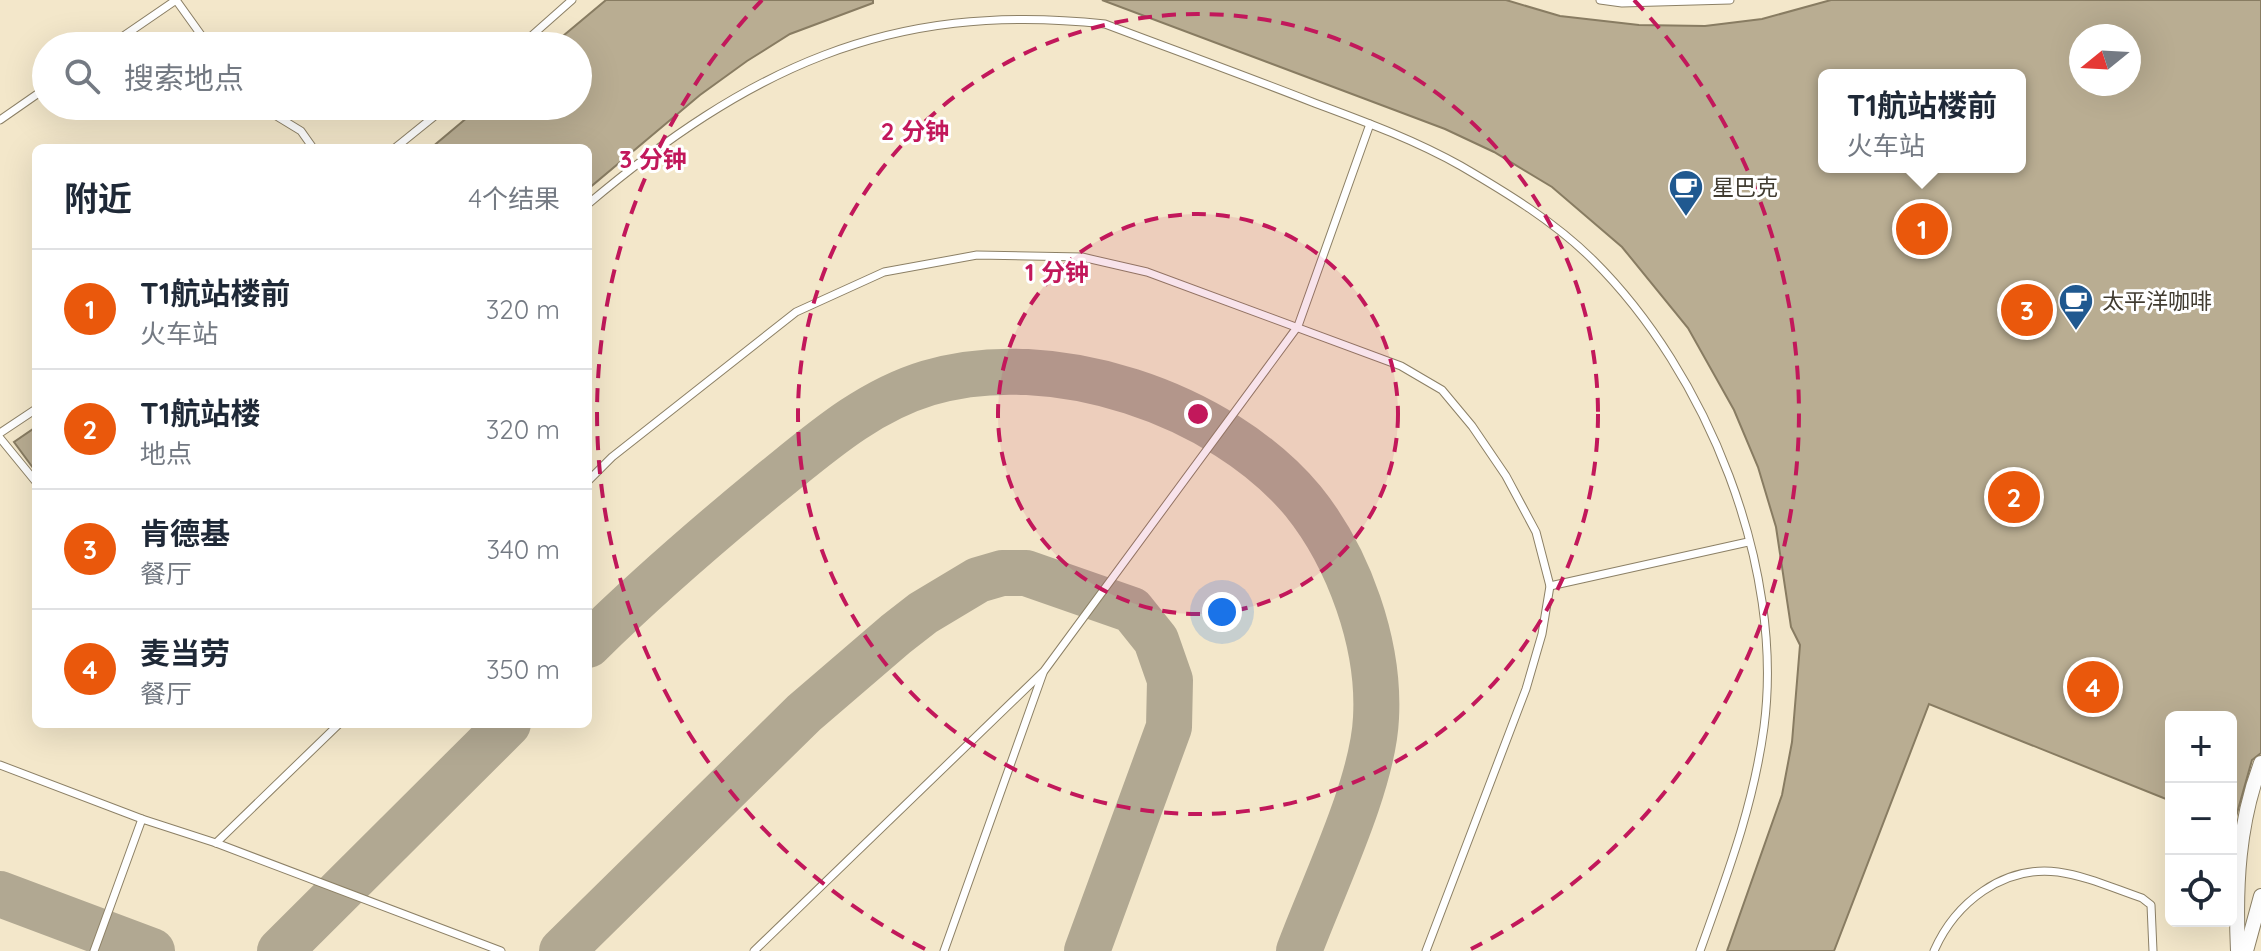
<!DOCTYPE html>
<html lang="zh">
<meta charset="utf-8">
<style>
:root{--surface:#fff;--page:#f2f2f3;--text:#1f2937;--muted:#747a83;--line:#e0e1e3;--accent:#ea580c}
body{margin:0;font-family:Quicksand,"Noto Sans SC",sans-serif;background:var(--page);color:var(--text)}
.controls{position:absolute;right:24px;bottom:24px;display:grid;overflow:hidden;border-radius:12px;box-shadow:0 8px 32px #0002}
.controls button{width:72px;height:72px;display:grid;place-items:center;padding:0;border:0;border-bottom:2px solid var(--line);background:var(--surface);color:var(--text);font:40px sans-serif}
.compass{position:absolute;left:2069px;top:24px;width:72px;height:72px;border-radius:50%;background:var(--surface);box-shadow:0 8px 32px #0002;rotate:252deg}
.you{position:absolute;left:1222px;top:612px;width:28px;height:28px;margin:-20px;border:6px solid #fff;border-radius:50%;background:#1a73e8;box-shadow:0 0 0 12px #1a73e833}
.badge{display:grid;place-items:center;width:52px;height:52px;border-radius:50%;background:var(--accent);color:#fff;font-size:26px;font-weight:700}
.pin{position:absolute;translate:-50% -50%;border:4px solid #fff;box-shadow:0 2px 8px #0006}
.popup{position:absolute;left:1818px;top:69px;width:208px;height:104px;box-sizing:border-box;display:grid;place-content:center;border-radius:12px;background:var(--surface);filter:drop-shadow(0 2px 6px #0005);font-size:26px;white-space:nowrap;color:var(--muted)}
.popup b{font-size:30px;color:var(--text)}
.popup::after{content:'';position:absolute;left:50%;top:100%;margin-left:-16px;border:16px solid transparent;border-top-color:var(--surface)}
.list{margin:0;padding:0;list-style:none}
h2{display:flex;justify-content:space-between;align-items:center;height:104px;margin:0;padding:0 32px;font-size:34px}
h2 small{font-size:26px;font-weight:400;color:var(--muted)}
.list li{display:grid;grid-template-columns:52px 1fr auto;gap:24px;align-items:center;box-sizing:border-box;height:120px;padding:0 32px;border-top:2px solid var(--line)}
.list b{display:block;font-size:30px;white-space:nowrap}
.list p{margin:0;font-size:26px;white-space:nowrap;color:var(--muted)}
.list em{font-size:26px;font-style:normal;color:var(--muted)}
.icon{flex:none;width:44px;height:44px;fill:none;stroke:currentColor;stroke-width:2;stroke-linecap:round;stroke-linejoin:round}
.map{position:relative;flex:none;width:2261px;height:951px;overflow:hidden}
.search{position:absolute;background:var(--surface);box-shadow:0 8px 32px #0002;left:32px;top:32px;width:560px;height:88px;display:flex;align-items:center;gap:20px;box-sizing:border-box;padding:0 28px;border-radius:44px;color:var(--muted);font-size:30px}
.panel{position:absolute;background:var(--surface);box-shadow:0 8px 32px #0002;left:32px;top:144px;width:560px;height:584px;border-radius:12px}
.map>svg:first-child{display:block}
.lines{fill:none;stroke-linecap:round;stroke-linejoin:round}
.taxiway{stroke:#b1a892;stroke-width:46}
.building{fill:#b9ad92;stroke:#887c62;stroke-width:2;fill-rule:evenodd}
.service-casing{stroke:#8c8066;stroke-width:9}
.minor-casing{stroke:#8c8066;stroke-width:16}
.service{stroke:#fff;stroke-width:7}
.minor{stroke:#fff;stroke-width:14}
.ring{fill:none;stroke:#c2185b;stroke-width:4;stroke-dasharray:14 10}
.labels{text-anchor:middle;stroke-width:6;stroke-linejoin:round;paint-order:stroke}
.poi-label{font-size:22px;fill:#403b30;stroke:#fff;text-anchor:start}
.centre{fill:#c2185b;stroke:#fff;stroke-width:4}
.ring-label{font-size:24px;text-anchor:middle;font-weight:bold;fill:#c2185b;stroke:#fff;stroke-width:6;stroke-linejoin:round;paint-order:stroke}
</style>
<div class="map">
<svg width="2261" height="951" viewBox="0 0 2261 951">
<rect width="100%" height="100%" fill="#f3e7ca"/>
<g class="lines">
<g class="taxiway">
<path d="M588 645C645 589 705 537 767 486 817 446 865 402 928 383 1052 346 1221 403 1303 501 1349 558 1380 644 1376 718 1373 785 1323 886 1299 951"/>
<path d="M0 894 152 951"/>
<path d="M280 951 508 724"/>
<path d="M562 951 804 713 896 634 923 613 978 580 1002 573H1026L1132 610 1156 640 1170 680 1169 727 1087 951"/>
</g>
</g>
<g class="building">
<path d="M606 0H873V3L790 34 747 61 700 95 588 189V148H431L481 106H578V46H551Z"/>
<path d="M1102 0H1506L1560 16 1639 25 1705 26 1762 19 1831 0H2261V753L2252 760 2234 824 2231 822V717H2171V801L1929 704 1834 951H1727L1782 795 1792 742 1800 645 1791 627 1776 527 1758 467 1734 410 1688 328 1622 247 1552 187 1494 152 1445 129ZM2081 36H2129V84H2081ZM1824 75H2020V167H1824Z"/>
<path d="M36 427V472L14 442Z"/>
</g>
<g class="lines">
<defs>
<g id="service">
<path d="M1600 0 1622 3 1730 0"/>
<path d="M109 46 176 0 209 46"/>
<path d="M520 46 572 0"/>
<path d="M260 106 301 131 313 148"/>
<path d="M0 120 46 88"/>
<path d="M395 148 447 106"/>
<path d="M588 204C746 71 887 0 1105 24 1174 50 1243 75 1312 102 1363 121 1413 139 1461 166 1507 193 1555 222 1593 260 1707 373 1785 567 1764 727 1753 808 1727 875 1700 951"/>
<path d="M0 433 36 409"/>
<path d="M0 438 36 482"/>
<path d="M588 481 612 457 796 312 884 272 977 255 1082 257 1147 272 1401 366 1442 390 1472 426 1506 476 1536 532 1550 586 1542 634 1526 689 1426 951"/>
<path d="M1550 586 1748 542"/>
<path d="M0 765 142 819"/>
<path d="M216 843 339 724"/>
<path d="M94 951 142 819 216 843 501 951"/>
<path d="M754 951 1044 671 1298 326 1370 124"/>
<path d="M944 951 1043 673"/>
<path d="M1934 951C1955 903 2003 865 2058 872 2087 876 2115 889 2142 898L2151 905 2153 951"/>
</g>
<g id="minor">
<path d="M2238 951C2235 886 2238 824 2261 763"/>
<path d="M2246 951 2261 896"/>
</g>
</defs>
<use href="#service" class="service-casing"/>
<use href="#minor" class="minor-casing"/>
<use href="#service" class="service"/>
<use href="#minor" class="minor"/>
</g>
<circle cx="1198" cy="414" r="200" fill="#c2185b" fill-opacity=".12"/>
<g class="ring">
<circle cx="1198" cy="414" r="200"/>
<circle cx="1198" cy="414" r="400"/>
<path d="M925 949A601 601 0 0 1 762 0M1634 0A601 601 0 0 1 1471 949"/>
</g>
<defs>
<symbol id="cafe-pin" viewBox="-11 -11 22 30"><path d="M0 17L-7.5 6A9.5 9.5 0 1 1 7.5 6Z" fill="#205990" stroke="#fff"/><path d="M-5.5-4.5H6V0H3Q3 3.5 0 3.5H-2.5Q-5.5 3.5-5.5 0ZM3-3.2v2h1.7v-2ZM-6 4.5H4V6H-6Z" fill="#fff"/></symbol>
</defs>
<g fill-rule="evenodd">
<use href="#cafe-pin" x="1666" y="167" width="40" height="54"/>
<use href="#cafe-pin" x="2056" y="281" width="40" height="54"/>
</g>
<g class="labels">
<g class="poi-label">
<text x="1712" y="195">星巴克</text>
<text x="2102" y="309">太平洋咖啡</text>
</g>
</g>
<circle cx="1198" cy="414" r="12" class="centre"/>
<g class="ring-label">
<text x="915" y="140">2 分钟</text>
<text x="653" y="168">3 分钟</text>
<text x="1057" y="281">1 分钟</text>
</g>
</svg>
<div class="controls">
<button>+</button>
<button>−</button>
<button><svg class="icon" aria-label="locate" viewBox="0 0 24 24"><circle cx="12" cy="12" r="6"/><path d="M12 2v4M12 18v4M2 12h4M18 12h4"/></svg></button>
</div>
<svg class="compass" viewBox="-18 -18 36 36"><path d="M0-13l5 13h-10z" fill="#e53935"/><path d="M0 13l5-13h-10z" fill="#747a83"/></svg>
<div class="you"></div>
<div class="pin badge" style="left:1922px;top:229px">1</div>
<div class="popup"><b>T1航站楼前</b>火车站</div>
<div class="pin badge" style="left:2014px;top:497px">2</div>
<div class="pin badge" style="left:2027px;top:310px">3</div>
<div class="pin badge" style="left:2093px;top:687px">4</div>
<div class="search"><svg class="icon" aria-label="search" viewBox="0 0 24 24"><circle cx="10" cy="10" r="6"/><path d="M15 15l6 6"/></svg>搜索地点</div>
<section class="panel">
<h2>附近<small>4个结果</small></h2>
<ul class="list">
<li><span class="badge">1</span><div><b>T1航站楼前</b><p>火车站</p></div><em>320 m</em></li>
<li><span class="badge">2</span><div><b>T1航站楼</b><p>地点</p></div><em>320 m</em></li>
<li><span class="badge">3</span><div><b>肯德基</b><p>餐厅</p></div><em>340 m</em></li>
<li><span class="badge">4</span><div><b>麦当劳</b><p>餐厅</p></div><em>350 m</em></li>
</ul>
</section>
</div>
